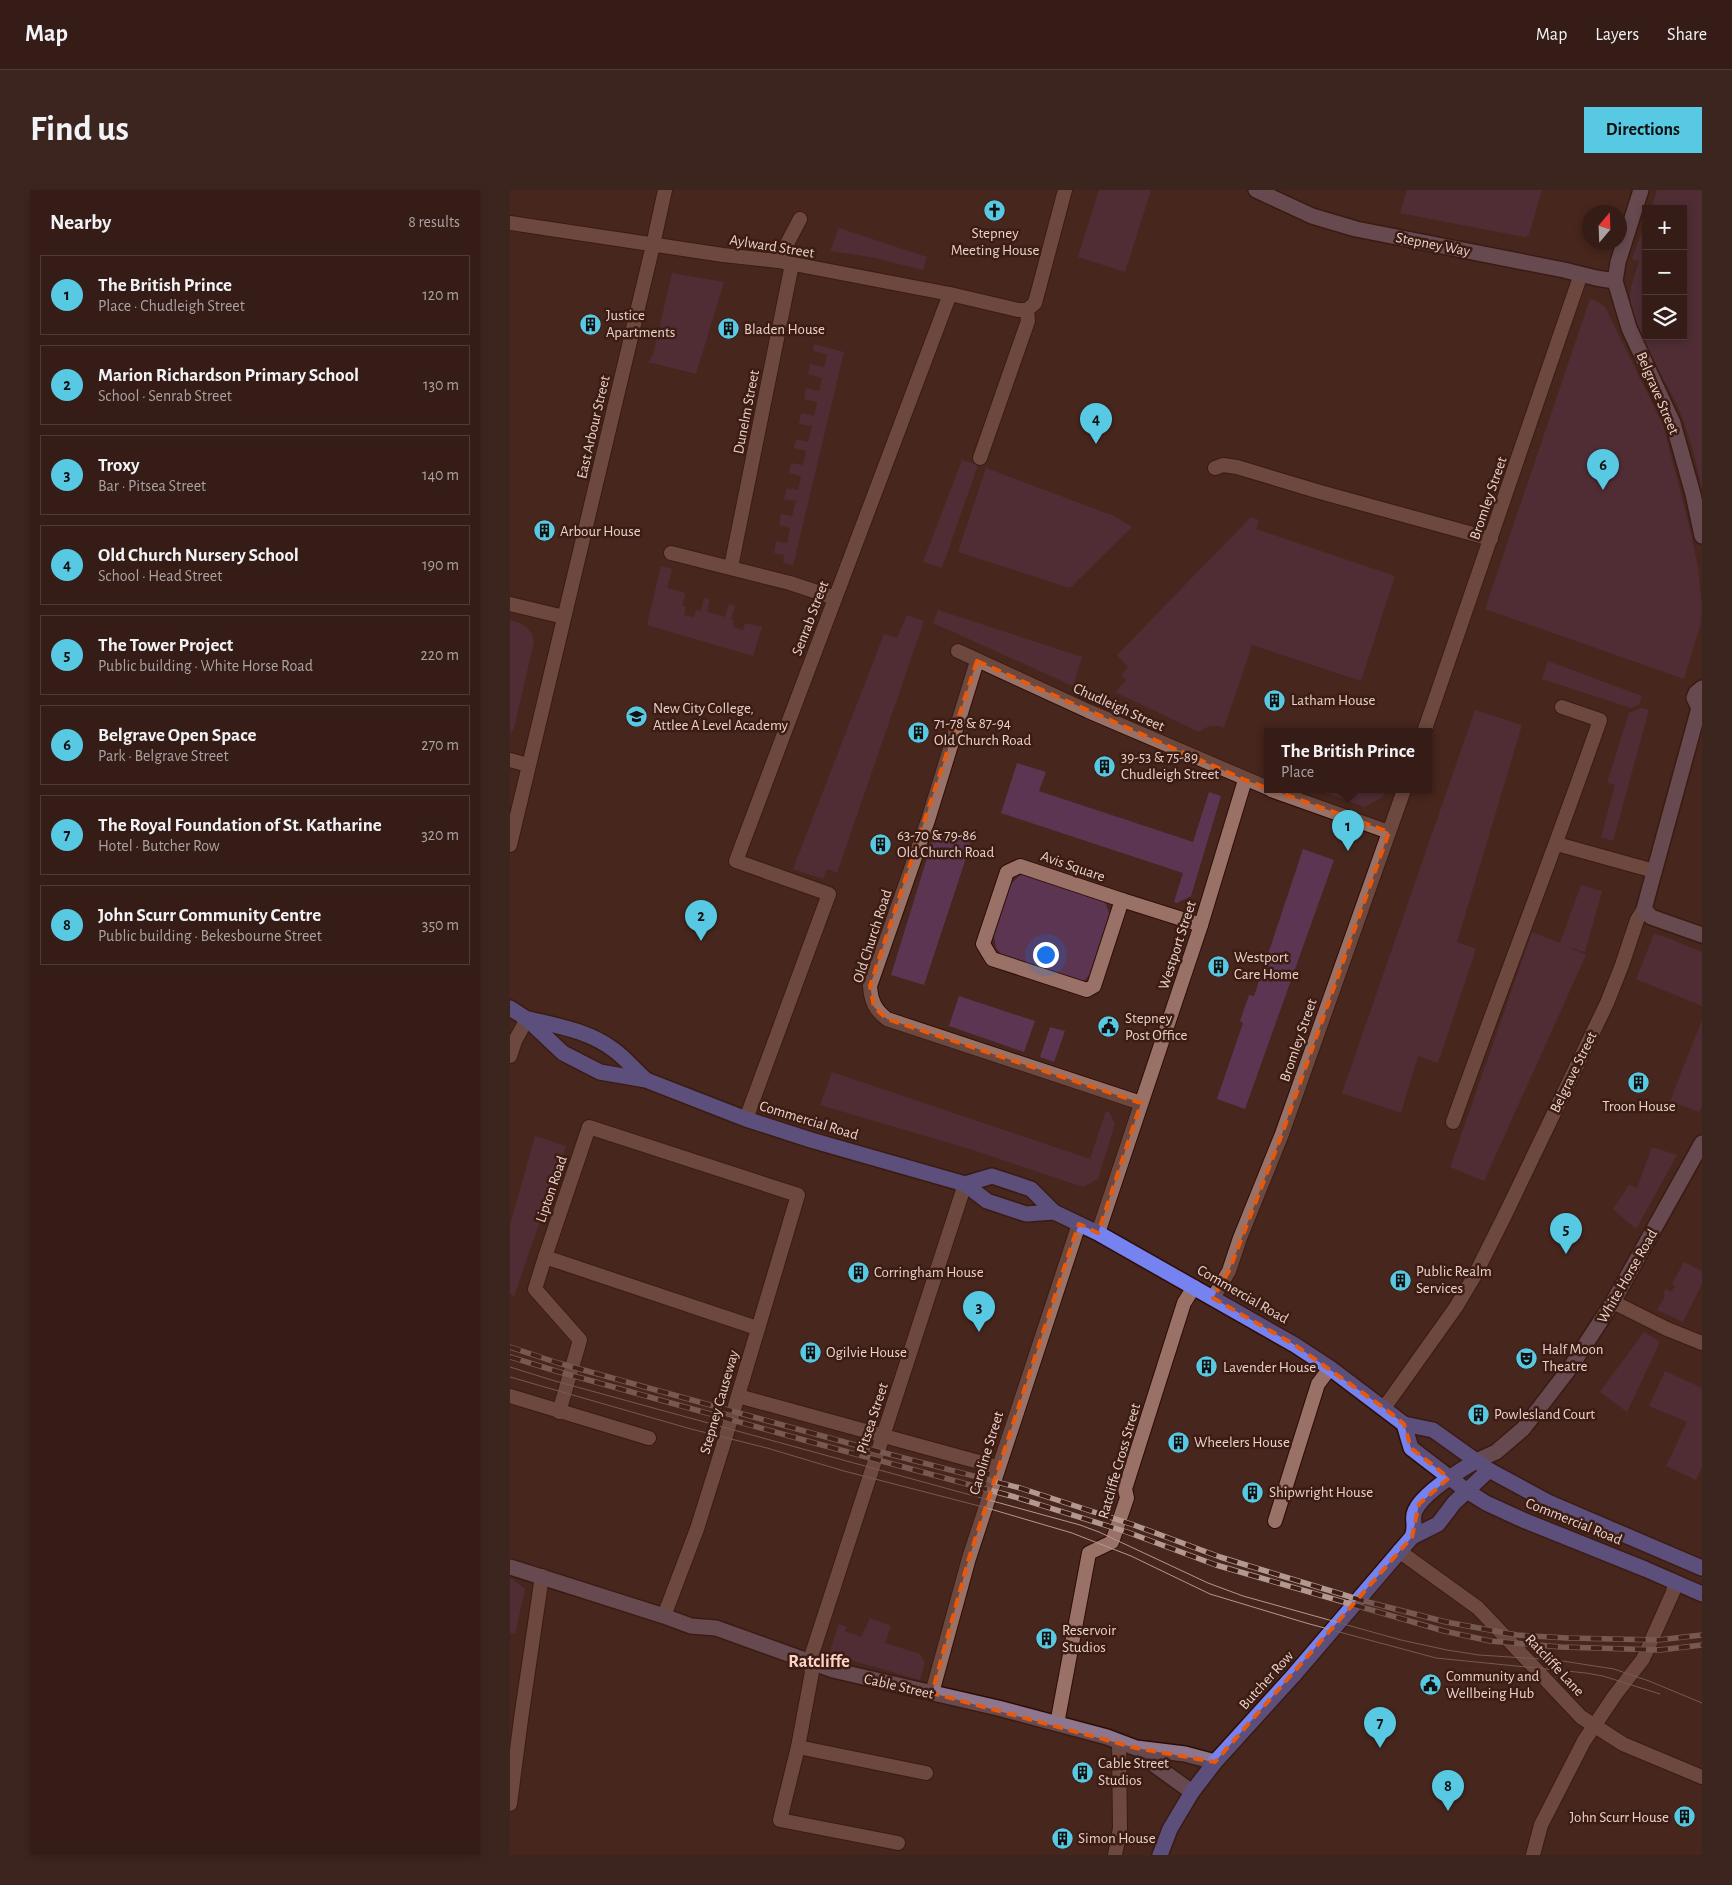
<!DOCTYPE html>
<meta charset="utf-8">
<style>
:root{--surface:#351c16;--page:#3d251f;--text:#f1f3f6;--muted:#aaa1a1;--line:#4f3a35;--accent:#58c9e3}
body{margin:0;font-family:"Alegreya Sans",sans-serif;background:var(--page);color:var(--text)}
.controls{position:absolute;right:15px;top:15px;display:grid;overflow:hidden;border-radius:0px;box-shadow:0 2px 8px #0003}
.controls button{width:45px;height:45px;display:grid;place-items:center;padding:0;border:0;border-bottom:1px solid var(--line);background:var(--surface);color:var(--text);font:25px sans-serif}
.compass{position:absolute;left:1072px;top:15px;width:45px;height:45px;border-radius:50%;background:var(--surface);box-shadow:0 2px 8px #0003;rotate:19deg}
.you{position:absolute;left:535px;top:764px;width:18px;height:18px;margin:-12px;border:4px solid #fff;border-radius:50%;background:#1a73e8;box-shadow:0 0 0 8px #1a73e833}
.badge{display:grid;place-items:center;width:32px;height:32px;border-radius:50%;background:var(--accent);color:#111;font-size:16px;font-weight:700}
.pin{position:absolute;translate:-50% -41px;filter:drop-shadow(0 1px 2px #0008)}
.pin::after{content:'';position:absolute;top:26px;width:18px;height:15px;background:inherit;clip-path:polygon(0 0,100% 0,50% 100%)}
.popup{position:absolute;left:754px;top:538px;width:168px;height:65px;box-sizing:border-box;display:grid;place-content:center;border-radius:0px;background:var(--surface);filter:drop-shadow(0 1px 4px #0005);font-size:16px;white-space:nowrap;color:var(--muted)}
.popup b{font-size:19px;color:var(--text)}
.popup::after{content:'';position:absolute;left:50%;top:100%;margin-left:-10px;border:10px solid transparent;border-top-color:var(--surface)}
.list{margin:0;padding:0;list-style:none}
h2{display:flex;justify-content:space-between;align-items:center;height:65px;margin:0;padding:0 20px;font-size:21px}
h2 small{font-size:16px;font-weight:400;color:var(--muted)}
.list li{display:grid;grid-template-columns:32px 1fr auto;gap:15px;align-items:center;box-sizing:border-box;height:80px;margin:0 10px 10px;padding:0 10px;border:1px solid var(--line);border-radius:0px}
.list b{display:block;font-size:19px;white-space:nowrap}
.list p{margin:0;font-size:16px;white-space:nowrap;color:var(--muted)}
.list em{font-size:16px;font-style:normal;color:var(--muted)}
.icon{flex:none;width:28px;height:28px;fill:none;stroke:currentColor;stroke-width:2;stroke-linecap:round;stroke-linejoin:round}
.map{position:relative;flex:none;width:1192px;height:1665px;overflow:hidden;border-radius:0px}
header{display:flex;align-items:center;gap:30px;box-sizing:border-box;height:70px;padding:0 25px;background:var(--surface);border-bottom:1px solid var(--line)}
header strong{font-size:24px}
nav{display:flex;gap:28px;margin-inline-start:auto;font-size:18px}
.intro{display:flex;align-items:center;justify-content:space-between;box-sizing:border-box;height:120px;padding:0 30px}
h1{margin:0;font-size:35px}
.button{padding:12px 22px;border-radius:0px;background:var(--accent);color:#111;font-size:18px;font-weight:700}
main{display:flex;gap:30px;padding:0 30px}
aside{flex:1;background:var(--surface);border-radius:0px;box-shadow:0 2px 8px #0003}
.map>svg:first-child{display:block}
.green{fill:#5b3552}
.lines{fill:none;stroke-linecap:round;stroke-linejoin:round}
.street-casing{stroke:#2c0d06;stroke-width:16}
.secondary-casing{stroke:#2c0d06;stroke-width:18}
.highway-casing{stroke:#2c0d06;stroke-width:18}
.street{stroke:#997166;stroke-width:14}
.secondary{stroke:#8e768f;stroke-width:15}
.highway{stroke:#7582ef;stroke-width:15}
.tram{stroke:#b29891;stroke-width:1}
.rail-casing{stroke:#b29891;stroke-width:5.5}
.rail{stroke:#3c1c13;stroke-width:4;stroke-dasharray:11;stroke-linecap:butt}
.marked{fill:none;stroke:#e8590c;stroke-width:4;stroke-dasharray:10 6;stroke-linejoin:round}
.labels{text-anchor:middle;stroke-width:5;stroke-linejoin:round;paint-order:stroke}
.poi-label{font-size:15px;fill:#e8d2cb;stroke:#3c1c13;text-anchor:start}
.street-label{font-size:15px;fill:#e8d2cb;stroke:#3c1c13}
.quarter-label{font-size:18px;font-weight:bold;fill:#fed2c5;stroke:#3c1c13}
</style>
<header>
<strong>Map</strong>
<nav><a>Map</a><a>Layers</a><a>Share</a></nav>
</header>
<div class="intro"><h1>Find us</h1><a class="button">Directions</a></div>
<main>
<aside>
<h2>Nearby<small>8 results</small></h2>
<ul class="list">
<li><span class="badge">1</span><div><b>The British Prince</b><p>Place · Chudleigh Street</p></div><em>120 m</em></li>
<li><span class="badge">2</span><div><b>Marion Richardson Primary School</b><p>School · Senrab Street</p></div><em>130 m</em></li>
<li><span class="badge">3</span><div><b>Troxy</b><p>Bar · Pitsea Street</p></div><em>140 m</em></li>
<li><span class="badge">4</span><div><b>Old Church Nursery School</b><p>School · Head Street</p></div><em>190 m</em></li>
<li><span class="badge">5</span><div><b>The Tower Project</b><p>Public building · White Horse Road</p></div><em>220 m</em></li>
<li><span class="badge">6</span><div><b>Belgrave Open Space</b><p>Park · Belgrave Street</p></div><em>270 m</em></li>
<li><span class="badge">7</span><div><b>The Royal Foundation of St. Katharine</b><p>Hotel · Butcher Row</p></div><em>320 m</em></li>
<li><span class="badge">8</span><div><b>John Scurr Community Centre</b><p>Public building · Bekesbourne Street</p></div><em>350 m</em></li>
</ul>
</aside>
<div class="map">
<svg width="1192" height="1665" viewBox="0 0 1192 1665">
<rect width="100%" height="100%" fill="#47261d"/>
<g class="green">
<path d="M589 0H641L615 82 568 67Z"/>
<path d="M897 0H1032L1019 45 1014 47 890 23Z"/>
<path d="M1147 0H1192V300C1186 271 1179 242 1167 215 1153 184 1120 139 1120 105 1121 94 1126 82 1129 71L1122 69 1136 30V146H1173V19H1141Z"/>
<path d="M329 38 417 67 413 80 361 67 320 61Z"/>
<path d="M162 83 214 92 186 184 138 172 143 165Z"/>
<path d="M1080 109 1087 111 1095 117 1153 235 1180 339 1188 377 1192 418 1190 436 1174 489 975 419Z"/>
<path d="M304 154 334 162 283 376 273 372 274 365 264 363 266 351 277 353 280 338 269 335 271 324 282 326 286 311 274 309 277 298 288 300 291 286 279 283 281 273 293 275 296 261 284 258 286 249 298 252 302 236 289 234 291 223 304 226 307 212 294 209 296 198 309 201 312 188 298 184 300 174 314 177 317 164 303 161Z"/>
<path d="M452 270 468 275 432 378 413 372Z"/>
<path d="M476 278 604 326 622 337 560 398 448 362Z"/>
<path d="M741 327 749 330 746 339 885 386 851 491 742 455 714 538C704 534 698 535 689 542L605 502 616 490 611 485 618 477 607 465Z"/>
<path d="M151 376 162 379 157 398 176 403 172 416 176 417 174 425 184 427 186 420 191 421 194 408 200 409 197 422 215 427 219 414 225 416 221 429 224 430 223 437 233 440 235 433 252 437 243 466 137 435Z"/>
<path d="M428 420 572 467 563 496 423 433Z"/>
<path d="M397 425 414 431 327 683 317 679 313 689 283 679 374 444 387 448Z"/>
<path d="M0 430C12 433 22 438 24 452L4 538 0 545Z"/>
<path d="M1038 471 1132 506 1129 515 1121 518 1032 489Z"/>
<path d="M1131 518 1139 520 1103 651 1091 647 1105 595 1097 593 1119 523Z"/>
<path d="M965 520 1012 535 947 752 966 759 928 873 908 866 891 923 832 903Z"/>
<path d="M507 573 536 582 529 601 683 652 699 602 711 606 681 706 667 713 664 712 673 683 491 623Z"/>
<path d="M807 600H862L874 604V606L855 617Z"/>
<path d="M425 642 461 653 414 795 381 785Z"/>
<path d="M793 659 824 670 735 919 707 909 733 833 730 831 739 805 744 806Z"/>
<path d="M510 685H519L585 706 596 714 599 723V735L583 780 575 790 569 792 500 770 491 764 486 758 483 741 498 697Z"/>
<path d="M1071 695 1092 701 1075 762 1058 757 1076 765 974 991 940 977 1022 742 1050 753Z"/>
<path d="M1144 744 1153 746 1192 762V816L1126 789Z"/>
<path d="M449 806 525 831 514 862 439 836Z"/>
<path d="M1192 830V917L1189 922 1160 911Z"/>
<path d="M540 837 555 841 544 872 530 867Z"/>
<path d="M322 882 580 969 596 921 600 923 605 934 588 989 573 997 463 960 310 915Z"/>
<path d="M25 946 56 956 4 1106 0 1104V1035Z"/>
<path d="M1142 957 1167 965 1126 1039 1103 1019 1119 995 1127 998Z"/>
<path d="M1174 1072 1192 1081V1094L1173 1132 1147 1120 1155 1106 1153 1104 1156 1099 1161 1102 1165 1096 1162 1094Z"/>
<path d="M1134 1142 1150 1152 1117 1222 1090 1202Z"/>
<path d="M1155 1181 1192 1198V1277L1186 1290 1156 1276 1177 1232 1139 1216Z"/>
<path d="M0 1388 4 1390 15 1399 5 1444 0 1443Z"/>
<path d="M360 1428 381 1436 375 1453 410 1464 415 1472 410 1490 319 1464 329 1434 337 1437 335 1441 351 1447Z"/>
</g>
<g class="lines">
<defs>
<g id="street">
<path d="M0 33 213 65 268 71 440 104 508 120H517"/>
<path d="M268 71 290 29"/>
<path d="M517 120 525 113 555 0"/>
<path d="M470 268 518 131 517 120"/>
<path d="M705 278 713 275 727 277 810 302 981 349"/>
<path d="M161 363 280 393 325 408"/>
<path d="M221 377 282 74"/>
<path d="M0 414 54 427"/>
<path d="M448 461 578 521 758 598"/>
<path d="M467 471 418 630 360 796C361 811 365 820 377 829L631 913"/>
<path d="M914 542 1071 84"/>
<path d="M0 570 18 575"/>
<path d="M761 600 879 642"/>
<path d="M1047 654 1144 681"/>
<path d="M0 655 143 55 155 0"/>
<path d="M510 676 612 710 584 796 577 800 482 769 473 754 497 682Z"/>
<path d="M612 710 691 735"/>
<path d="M0 866 5 851 17 829"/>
<path d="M236 929 319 704 226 671 440 104"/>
<path d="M943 932C991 797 1043 665 1090 530L1052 517"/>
<path d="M588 1043 691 735 735 590"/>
<path d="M35 1067 25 1099 70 1150 49 1222"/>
<path d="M703 1108 719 1081 730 1048 772 944 894 600"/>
<path d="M1103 1112 1157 1139 1192 1153"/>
<path d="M0 1206 139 1248"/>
<path d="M228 1206 487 1277"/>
<path d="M874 1218 946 1117 965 1085 994 1027 1097 813 1112 775 1127 730 1134 719"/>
<path d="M765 1331 808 1194 820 1178"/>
<path d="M889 1361 968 1418 1071 1527 1113 1554 1192 1587"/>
<path d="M154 1426 187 1339 213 1256 288 1005 79 937 35 1067 247 1138"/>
<path d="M422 1503 459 1368 569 1034"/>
<path d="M547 1534 579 1363 602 1352 617 1308 615 1299 667 1135 674 1113 684 1097"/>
<path d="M288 1557 416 1583"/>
<path d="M0 1614 11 1529 32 1386"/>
<path d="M388 1653 270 1630 288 1557 302 1482 300 1473 302 1464 455 994"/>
<path d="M605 1665 610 1638 609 1552"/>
<path d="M1023 1665 1031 1635 1074 1551 1105 1505 1133 1469 1163 1402 1165 1393"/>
</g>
<g id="secondary">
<path d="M746 0 802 26 846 39 1054 80 1086 88 1105 91"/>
<path d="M1131 0 1108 72 1105 91 1119 138 1163 233 1183 304 1192 346"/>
<path d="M1192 516 1189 518 1134 719 1141 727 1192 745"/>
<path d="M1189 518 1184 508 1186 503 1192 498"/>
<path d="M966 1271 986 1262 1013 1239 1060 1178 1103 1112 1192 953"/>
<path d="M0 1377 154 1426 181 1436 206 1438 323 1480 488 1518 597 1547 626 1558 675 1564 705 1572"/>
<path d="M637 1560 646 1576 682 1602"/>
</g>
<g id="highway">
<path d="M0 818 17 829 53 863 90 882 136 890 236 929 301 950 455 994 477 1011 516 1024 544 1022"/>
<path d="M19 829C48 836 79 841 104 860 115 868 125 880 135 889"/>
<path d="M455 994 482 986 521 999 544 1022 588 1043 785 1155 820 1178 894 1234 923 1240 979 1280 1040 1313 1192 1378"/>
<path d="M894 1234 901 1258 957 1301 976 1313 1013 1330 1135 1379 1192 1404"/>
<path d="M902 1347 928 1334 944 1313 979 1280"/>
<path d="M650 1665 660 1639 682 1602 705 1572 783 1486 902 1347C907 1336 901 1329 905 1321 913 1303 949 1281 966 1271"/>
</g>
</defs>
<use href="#street" class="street-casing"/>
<use href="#secondary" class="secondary-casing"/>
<use href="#highway" class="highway-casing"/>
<use href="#street" class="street"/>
<use href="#secondary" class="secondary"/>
<use href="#highway" class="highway"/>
<g class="tram">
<path d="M0 1177 45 1191 570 1335 589 1342 698 1393 733 1406 891 1450 937 1460 969 1465 1046 1470 1104 1479 1139 1491 1192 1513"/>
<path d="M0 1187 181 1239 257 1258 334 1281 477 1318 562 1343 621 1366 700 1404 796 1433 926 1468 1076 1483 1093 1486 1150 1504"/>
</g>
<defs>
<g id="rail">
<path d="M0 1157 48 1173 367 1261 510 1298 621 1334 710 1367 854 1411 936 1432 1007 1445 1057 1448 1148 1450 1192 1445"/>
<path d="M0 1167 46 1181 301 1252 505 1307 617 1342 706 1375 934 1441 980 1451 1051 1457 1150 1460 1192 1455"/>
</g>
</defs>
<use href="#rail" class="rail-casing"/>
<use href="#rail" class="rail"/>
</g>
<path d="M0 0H1192V1665H0ZM467 471 735 590 879 642 772 944 719 1081 703 1108 785 1155 874 1218 894 1234 901 1258 939 1288 909 1314 902 1347 705 1572 626 1558 422 1503 459 1368 562 1054 569 1034 588 1043 631 913 377 829 364 817 360 796Z" fill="#47261d" fill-opacity=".55" fill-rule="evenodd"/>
<path class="marked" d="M467 471 735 590 879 642 772 944 719 1081 703 1108 785 1155 874 1218 894 1234 901 1258 939 1288 909 1314 902 1347 705 1572 626 1558 422 1503 459 1368 562 1054 569 1034 588 1043 631 913 377 829 364 817 360 796Z"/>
<defs>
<symbol id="church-disc" viewBox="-11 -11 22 22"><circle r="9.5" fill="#58c9e3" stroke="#3c1c13"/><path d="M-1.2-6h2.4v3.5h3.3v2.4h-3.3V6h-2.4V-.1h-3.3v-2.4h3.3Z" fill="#111"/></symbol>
<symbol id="building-disc" viewBox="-11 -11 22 22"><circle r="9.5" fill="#58c9e3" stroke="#3c1c13"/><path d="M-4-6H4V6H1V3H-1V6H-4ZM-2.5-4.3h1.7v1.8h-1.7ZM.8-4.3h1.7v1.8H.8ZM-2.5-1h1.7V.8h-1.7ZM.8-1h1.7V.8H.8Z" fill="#111"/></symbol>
<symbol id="university-disc" viewBox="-11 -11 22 22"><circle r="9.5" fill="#58c9e3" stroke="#3c1c13"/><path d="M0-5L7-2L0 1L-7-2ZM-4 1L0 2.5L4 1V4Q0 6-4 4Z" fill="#111"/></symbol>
<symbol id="civic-disc" viewBox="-11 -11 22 22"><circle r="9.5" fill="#58c9e3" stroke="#3c1c13"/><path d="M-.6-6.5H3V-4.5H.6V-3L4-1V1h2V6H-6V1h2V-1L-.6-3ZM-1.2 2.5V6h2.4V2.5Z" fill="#111"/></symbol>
<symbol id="theatre-disc" viewBox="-11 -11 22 22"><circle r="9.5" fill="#58c9e3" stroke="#3c1c13"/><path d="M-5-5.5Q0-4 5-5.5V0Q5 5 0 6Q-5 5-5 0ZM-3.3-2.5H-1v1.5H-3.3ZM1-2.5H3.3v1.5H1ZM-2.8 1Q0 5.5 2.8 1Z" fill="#111"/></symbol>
</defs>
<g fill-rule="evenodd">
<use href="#church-disc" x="472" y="8" width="25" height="25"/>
<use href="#building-disc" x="68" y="122" width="25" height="25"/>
<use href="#building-disc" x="206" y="126" width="25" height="25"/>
<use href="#building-disc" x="22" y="328" width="25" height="25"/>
<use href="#building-disc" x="752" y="498" width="25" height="25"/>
<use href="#university-disc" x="114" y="514" width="25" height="25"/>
<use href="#building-disc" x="396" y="530" width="25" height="25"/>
<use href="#building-disc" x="582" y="564" width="25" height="25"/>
<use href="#building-disc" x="358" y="642" width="25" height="25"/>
<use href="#building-disc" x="696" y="764" width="25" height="25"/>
<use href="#civic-disc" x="586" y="824" width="25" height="25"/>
<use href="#building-disc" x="1116" y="880" width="25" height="25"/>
<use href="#building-disc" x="336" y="1070" width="25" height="25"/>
<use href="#building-disc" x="878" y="1078" width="25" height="25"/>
<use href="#building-disc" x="288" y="1150" width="25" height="25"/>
<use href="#theatre-disc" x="1004" y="1156" width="25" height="25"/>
<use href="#building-disc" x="684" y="1164" width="25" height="25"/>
<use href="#building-disc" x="956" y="1212" width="25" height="25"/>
<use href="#building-disc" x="656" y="1240" width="25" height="25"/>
<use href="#building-disc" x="730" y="1290" width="25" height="25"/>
<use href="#building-disc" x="524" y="1436" width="25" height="25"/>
<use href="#civic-disc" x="908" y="1482" width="25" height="25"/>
<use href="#building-disc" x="560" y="1570" width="25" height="25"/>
<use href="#building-disc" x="1162" y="1614" width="25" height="25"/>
<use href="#building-disc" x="540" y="1636" width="25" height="25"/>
</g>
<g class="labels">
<g class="poi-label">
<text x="485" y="48" text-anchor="middle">Stepney<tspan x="485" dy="17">Meeting House</tspan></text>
<text x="96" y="130">Justice<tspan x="96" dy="17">Apartments</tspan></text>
<text x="234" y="144">Bladen House</text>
<text x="50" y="346">Arbour House</text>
<text x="781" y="515">Latham House</text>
<text x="143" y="523">New City College,<tspan x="143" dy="17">Attlee A Level Academy</tspan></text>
<text x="424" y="538">71-78 &amp; 87-94<tspan x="424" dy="17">Old Church Road</tspan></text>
<text x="611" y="572">39-53 &amp; 75-89<tspan x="611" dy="17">Chudleigh Street</tspan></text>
<text x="387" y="650">63-70 &amp; 79-86<tspan x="387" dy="17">Old Church Road</tspan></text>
<text x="724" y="772">Westport<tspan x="724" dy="17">Care Home</tspan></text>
<text x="615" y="833">Stepney<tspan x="615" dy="17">Post Office</tspan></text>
<text x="1129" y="921" text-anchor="middle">Troon House</text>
<text x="906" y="1086">Public Realm<tspan x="906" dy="17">Services</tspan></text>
<text x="364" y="1087">Corringham House</text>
<text x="1032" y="1164">Half Moon<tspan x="1032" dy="17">Theatre</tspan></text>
<text x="316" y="1167">Ogilvie House</text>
<text x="713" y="1182">Lavender House</text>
<text x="984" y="1229">Powlesland Court</text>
<text x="684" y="1257">Wheelers House</text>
<text x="759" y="1307">Shipwright House</text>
<text x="552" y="1445">Reservoir<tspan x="552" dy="17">Studios</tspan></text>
<text x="936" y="1491">Community and<tspan x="936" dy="17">Wellbeing Hub</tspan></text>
<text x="588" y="1578">Cable Street<tspan x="588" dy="17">Studios</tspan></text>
<text x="1159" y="1632" text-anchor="end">John Scurr House</text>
<text x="568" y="1653">Simon House</text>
</g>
<g class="street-label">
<text transform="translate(923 54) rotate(11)" y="5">Stepney Way</text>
<text transform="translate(262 56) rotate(9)" y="5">Aylward Street</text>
<text transform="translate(1148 203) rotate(67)" y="5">Belgrave Street</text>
<text transform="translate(236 222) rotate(-79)" y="5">Dunelm Street</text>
<text transform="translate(83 237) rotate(-77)" y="5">East Arbour Street</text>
<text transform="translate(978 308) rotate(-71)" y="5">Bromley Street</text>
<text transform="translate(300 428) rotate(-69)" y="5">Senrab Street</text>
<text transform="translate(609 517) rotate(24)" y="5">Chudleigh Street</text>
<text transform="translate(563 676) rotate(19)" y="5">Avis Square</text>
<text transform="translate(362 746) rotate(-72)" y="5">Old Church Road</text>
<text transform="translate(667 755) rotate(-72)" y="5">Westport Street</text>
<text transform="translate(788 850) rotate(-71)" y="5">Bromley Street</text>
<text transform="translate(1063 882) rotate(-64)" y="5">Belgrave Street</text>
<text transform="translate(299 930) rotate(17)" y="5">Commercial Road</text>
<text transform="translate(41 999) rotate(-71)" y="5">Lipton Road</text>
<text transform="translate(1117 1086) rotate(-60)" y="5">White Horse Road</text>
<text transform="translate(733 1104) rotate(30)" y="5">Commercial Road</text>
<text transform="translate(209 1212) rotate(-74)" y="5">Stepney Causeway</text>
<text transform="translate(362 1228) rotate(-72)" y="5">Pitsea Street</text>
<text transform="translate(476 1263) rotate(-73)" y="5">Caroline Street</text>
<text transform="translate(609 1271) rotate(-74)" y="5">Ratcliffe Cross Street</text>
<text transform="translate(1064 1331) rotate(22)" y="5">Commercial Road</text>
<text transform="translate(1045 1475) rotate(47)" y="5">Ratcliffe Lane</text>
<text transform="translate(756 1490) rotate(-48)" y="5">Butcher Row</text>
<text transform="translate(389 1496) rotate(13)" y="5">Cable Street</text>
</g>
<g class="quarter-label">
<text x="309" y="1477">Ratcliffe</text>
</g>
</g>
</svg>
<div class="controls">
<button>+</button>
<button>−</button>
<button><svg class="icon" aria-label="layers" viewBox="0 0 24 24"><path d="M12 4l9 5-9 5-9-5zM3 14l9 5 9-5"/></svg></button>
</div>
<svg class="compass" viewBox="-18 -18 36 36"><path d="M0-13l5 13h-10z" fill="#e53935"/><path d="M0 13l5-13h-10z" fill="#aaa1a1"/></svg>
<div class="you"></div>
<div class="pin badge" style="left:838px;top:661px">1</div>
<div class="popup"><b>The British Prince</b>Place</div>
<div class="pin badge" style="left:191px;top:751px">2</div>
<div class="pin badge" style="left:469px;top:1142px">3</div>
<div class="pin badge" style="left:586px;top:254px">4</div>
<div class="pin badge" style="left:1056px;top:1064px">5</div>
<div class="pin badge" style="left:1093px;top:300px">6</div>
<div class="pin badge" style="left:870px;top:1558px">7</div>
<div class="pin badge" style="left:938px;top:1621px">8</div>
</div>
</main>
